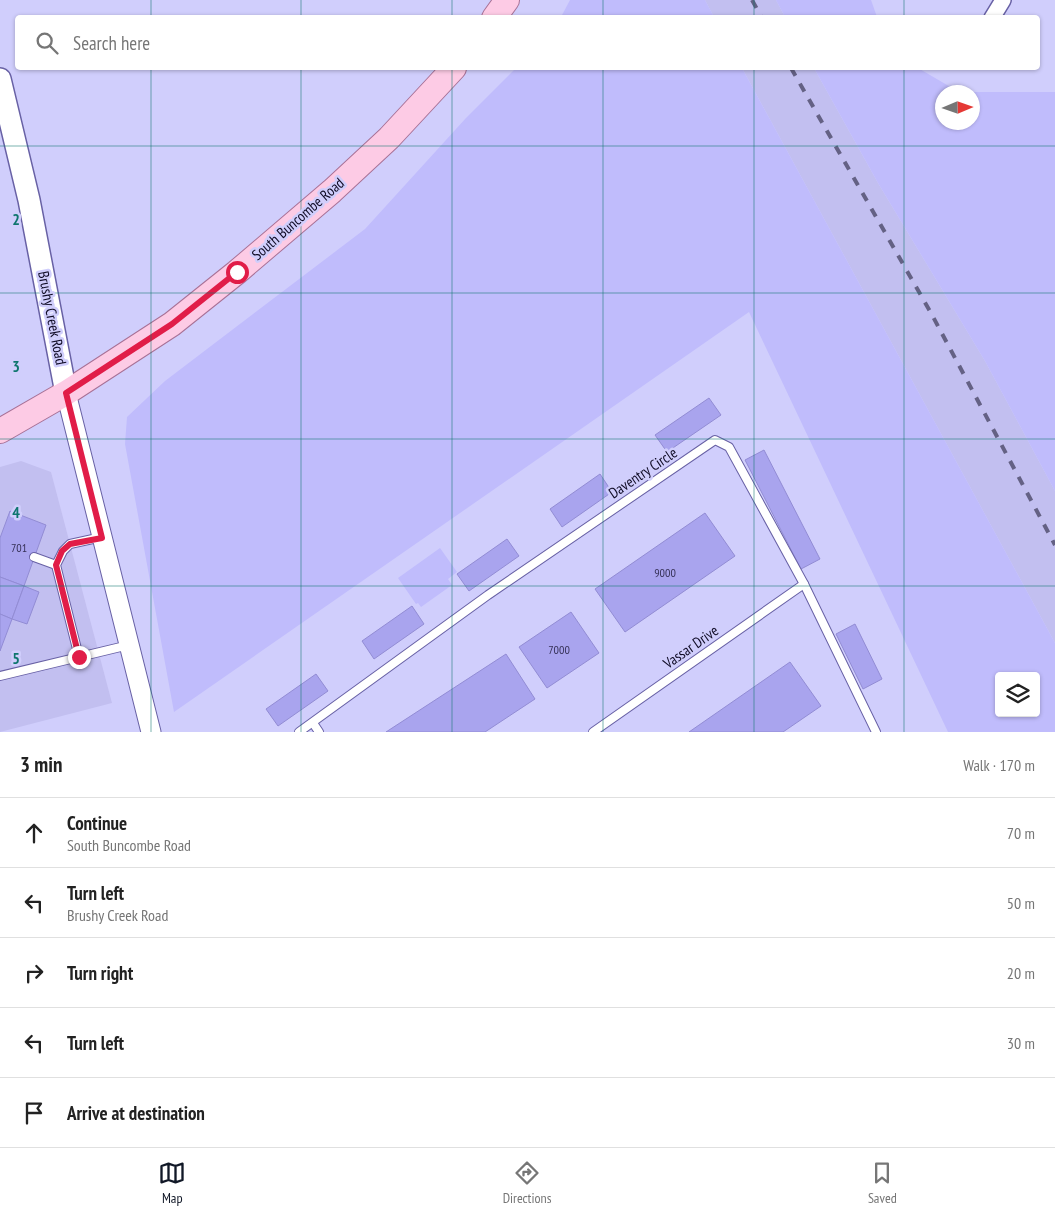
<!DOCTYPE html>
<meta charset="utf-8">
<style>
:root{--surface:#fff;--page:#f6f6f6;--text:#222;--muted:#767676;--line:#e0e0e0;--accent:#111827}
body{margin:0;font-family:"PT Sans Narrow",sans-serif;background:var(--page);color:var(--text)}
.controls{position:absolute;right:15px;bottom:15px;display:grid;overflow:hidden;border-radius:5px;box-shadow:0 1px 4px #0004}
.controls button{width:45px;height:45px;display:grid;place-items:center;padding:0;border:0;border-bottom:1px solid var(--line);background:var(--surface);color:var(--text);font:25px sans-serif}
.compass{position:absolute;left:935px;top:85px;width:45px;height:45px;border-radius:50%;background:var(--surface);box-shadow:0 1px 4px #0004;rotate:88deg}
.stop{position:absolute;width:15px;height:15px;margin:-11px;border:4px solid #e11d48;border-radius:50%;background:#fff}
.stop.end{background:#e11d48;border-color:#fff;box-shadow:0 1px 5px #0008}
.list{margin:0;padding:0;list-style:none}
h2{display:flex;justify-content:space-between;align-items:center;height:65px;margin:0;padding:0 20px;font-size:21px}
h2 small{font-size:16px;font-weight:400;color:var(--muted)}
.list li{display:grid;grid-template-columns:32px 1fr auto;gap:15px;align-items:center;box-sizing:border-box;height:70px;padding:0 20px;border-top:1px solid var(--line)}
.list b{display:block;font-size:19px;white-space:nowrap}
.list p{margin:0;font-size:16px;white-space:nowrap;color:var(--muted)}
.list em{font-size:16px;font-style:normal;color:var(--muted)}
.icon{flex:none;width:28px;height:28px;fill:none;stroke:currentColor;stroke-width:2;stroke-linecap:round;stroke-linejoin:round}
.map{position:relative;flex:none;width:1055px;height:732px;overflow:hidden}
.search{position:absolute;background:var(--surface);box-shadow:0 1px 4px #0004;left:15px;right:15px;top:15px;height:55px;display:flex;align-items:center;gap:12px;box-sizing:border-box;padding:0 18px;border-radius:5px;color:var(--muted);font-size:19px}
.sheet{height:415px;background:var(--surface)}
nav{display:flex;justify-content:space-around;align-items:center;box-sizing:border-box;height:70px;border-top:1px solid var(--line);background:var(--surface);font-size:14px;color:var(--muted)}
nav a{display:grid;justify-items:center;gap:2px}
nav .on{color:var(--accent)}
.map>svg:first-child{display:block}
.built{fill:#c2bff0}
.green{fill:#c0bcfc;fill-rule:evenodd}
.building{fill:#a9a4ee;stroke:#928cd4}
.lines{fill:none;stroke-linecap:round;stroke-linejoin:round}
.service-casing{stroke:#6861a5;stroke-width:10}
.minor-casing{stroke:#6861a5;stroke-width:18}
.tertiary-casing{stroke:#6861a5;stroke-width:21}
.secondary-casing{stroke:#6861a5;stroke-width:24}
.primary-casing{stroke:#a87196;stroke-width:26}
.service{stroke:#fff;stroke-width:8}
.minor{stroke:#fff;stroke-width:15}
.tertiary{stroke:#fff;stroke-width:19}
.secondary{stroke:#fff;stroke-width:21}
.primary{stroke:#fdcbe5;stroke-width:24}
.rail{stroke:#646184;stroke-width:4;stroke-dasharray:9 9;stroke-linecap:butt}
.route{stroke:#e11d48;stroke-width:6}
.grid{fill:none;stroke:#0f766e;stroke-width:1;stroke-opacity:0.55}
.labels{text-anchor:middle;stroke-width:5;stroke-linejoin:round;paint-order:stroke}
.number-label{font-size:12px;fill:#363157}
.street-label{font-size:15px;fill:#0f0b25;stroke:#d0cefc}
.grid-label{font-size:16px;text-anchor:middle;font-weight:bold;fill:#0f766e;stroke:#d0cefc;stroke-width:5;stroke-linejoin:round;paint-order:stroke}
</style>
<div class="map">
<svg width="1055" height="732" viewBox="0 0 1055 732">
<rect width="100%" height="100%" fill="#d0cefc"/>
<g class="built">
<path d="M705 0H776L785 17H714Z"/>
<path d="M742 68H814L878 183 985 361 1055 491V643Z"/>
<path d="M21 461 51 472 112 703 0 732V467Z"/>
</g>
<g class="green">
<path d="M570 0H705L714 17H561Z"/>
<path d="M776 0H871L877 17H785Z"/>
<path d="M516 68H742L1055 643V732H948L749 312 174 712 125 444 127 417 165 381 365 229 466 118ZM999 676H1036V713H999Z"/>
<path d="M814 68H918L959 92H1055V491L985 361 878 183ZM942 92H972V122H942Z"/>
<path d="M440 548 457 572 448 579 452 585 421 607 418 603 416 604 398 578Z"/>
</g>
<g class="building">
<path d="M709 398 721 415 667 452 655 435Z"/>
<path d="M764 450 820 559 801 569 745 460Z"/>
<path d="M600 474 612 492 562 527 550 509Z"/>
<path d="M10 511 46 525 24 586 0 577V538Z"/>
<path d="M705 513 735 556 625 632 595 589Z"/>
<path d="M507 539 519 556 469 591 457 574Z"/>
<path d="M0 577 24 586 12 619 0 614Z"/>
<path d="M24 586 39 592 27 624 12 619Z"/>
<path d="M412 606 424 624 374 659 362 641Z"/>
<path d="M571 612 599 653 547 688 519 647Z"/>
<path d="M0 614 12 619 0 651Z"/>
<path d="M855 624 882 679 863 689 836 634Z"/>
<path d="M506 654 535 699 485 732H386Z"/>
<path d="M790 662 821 706 783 732H689Z"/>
<path d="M316 674 328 691 278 726 266 709Z"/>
</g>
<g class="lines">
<defs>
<g id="service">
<path d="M34 557 56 565"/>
<path d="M79 657 56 565 63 551 70 544 102 537"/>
<path d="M0 676 129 645"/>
<path d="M313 723 319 732"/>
<path d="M299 732 488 595 715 440 729 447 804 584 876 732"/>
<path d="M593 732 804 584"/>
</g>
<path id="minor" d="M992 18 1003 0"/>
<path id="tertiary" d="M66 393 151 732"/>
<path id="secondary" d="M0 79 29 200 66 393"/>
<g id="primary">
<path d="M494 18 507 0"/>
<path d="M0 431 66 393 172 324 237 272 332 191 389 138 454 68"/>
</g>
</defs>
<use href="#service" class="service-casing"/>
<use href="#minor" class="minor-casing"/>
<use href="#tertiary" class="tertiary-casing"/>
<use href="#secondary" class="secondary-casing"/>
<use href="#primary" class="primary-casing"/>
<use href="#service" class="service"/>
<use href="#minor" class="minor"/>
<use href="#tertiary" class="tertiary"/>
<use href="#secondary" class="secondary"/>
<use href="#primary" class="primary"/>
<g class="rail">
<path d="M752 0 762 18"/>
<path d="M791 68 931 313 1055 545"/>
</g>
</g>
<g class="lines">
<path class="route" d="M79 657 56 565 62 551 70 544 102 538 66 393 172 324 237 272"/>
</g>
<path class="grid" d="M151 0V18M301 0V18M452 0V18M603 0V18M754 0V18M904 0V18M151 68V732M301 68V732M452 68V732M603 68V732M754 68V732M904 68V732M0 146H1055M0 293H1055M0 439H1055M0 586H1055"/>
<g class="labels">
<g class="number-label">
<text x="19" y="552">701</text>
<text x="665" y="577">9000</text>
<text x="559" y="654">7000</text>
</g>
<g class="street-label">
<text transform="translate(298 219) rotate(-41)" y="5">South Buncombe Road</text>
<text transform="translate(52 318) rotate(79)" y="5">Brushy Creek Road</text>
<text transform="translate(643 473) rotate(-34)" y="5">Daventry Circle</text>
<text transform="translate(691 647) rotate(-35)" y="5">Vassar Drive</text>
</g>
</g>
<g class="grid-label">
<text x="16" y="225">2</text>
<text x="16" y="372">3</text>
<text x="16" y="518">4</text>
<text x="16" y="664">5</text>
</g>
</svg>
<div class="controls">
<button><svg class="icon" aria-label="layers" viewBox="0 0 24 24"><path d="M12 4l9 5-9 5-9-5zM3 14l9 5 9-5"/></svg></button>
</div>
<svg class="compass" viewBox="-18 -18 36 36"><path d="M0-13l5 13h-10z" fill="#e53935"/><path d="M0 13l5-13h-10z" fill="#767676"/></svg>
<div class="stop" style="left:237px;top:272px"></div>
<div class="stop end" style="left:79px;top:657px"></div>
<div class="search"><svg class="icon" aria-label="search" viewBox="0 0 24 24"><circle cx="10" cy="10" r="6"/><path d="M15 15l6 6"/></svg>Search here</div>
</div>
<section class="sheet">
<h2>3 min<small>Walk · 170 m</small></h2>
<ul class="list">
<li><svg class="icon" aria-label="ahead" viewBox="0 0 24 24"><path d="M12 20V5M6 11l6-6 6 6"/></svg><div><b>Continue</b><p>South Buncombe Road</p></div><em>70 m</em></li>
<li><svg class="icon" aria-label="left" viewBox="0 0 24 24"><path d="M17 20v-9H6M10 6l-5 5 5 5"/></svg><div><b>Turn left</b><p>Brushy Creek Road</p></div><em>50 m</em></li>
<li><svg class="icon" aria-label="right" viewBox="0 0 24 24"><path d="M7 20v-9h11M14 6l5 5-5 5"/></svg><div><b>Turn right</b></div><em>20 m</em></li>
<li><svg class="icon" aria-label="left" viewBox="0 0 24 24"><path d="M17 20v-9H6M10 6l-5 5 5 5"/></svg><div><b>Turn left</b></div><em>30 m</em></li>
<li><svg class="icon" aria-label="arrive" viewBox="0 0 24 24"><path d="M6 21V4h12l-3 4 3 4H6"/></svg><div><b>Arrive at destination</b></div></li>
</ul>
</section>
<nav>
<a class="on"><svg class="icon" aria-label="map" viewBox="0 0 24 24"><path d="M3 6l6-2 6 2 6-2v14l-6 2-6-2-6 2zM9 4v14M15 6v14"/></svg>Map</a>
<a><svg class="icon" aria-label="directions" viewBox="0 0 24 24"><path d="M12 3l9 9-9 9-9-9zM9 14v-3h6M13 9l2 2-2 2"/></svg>Directions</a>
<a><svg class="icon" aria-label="saved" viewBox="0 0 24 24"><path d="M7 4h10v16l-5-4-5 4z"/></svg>Saved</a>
</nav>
